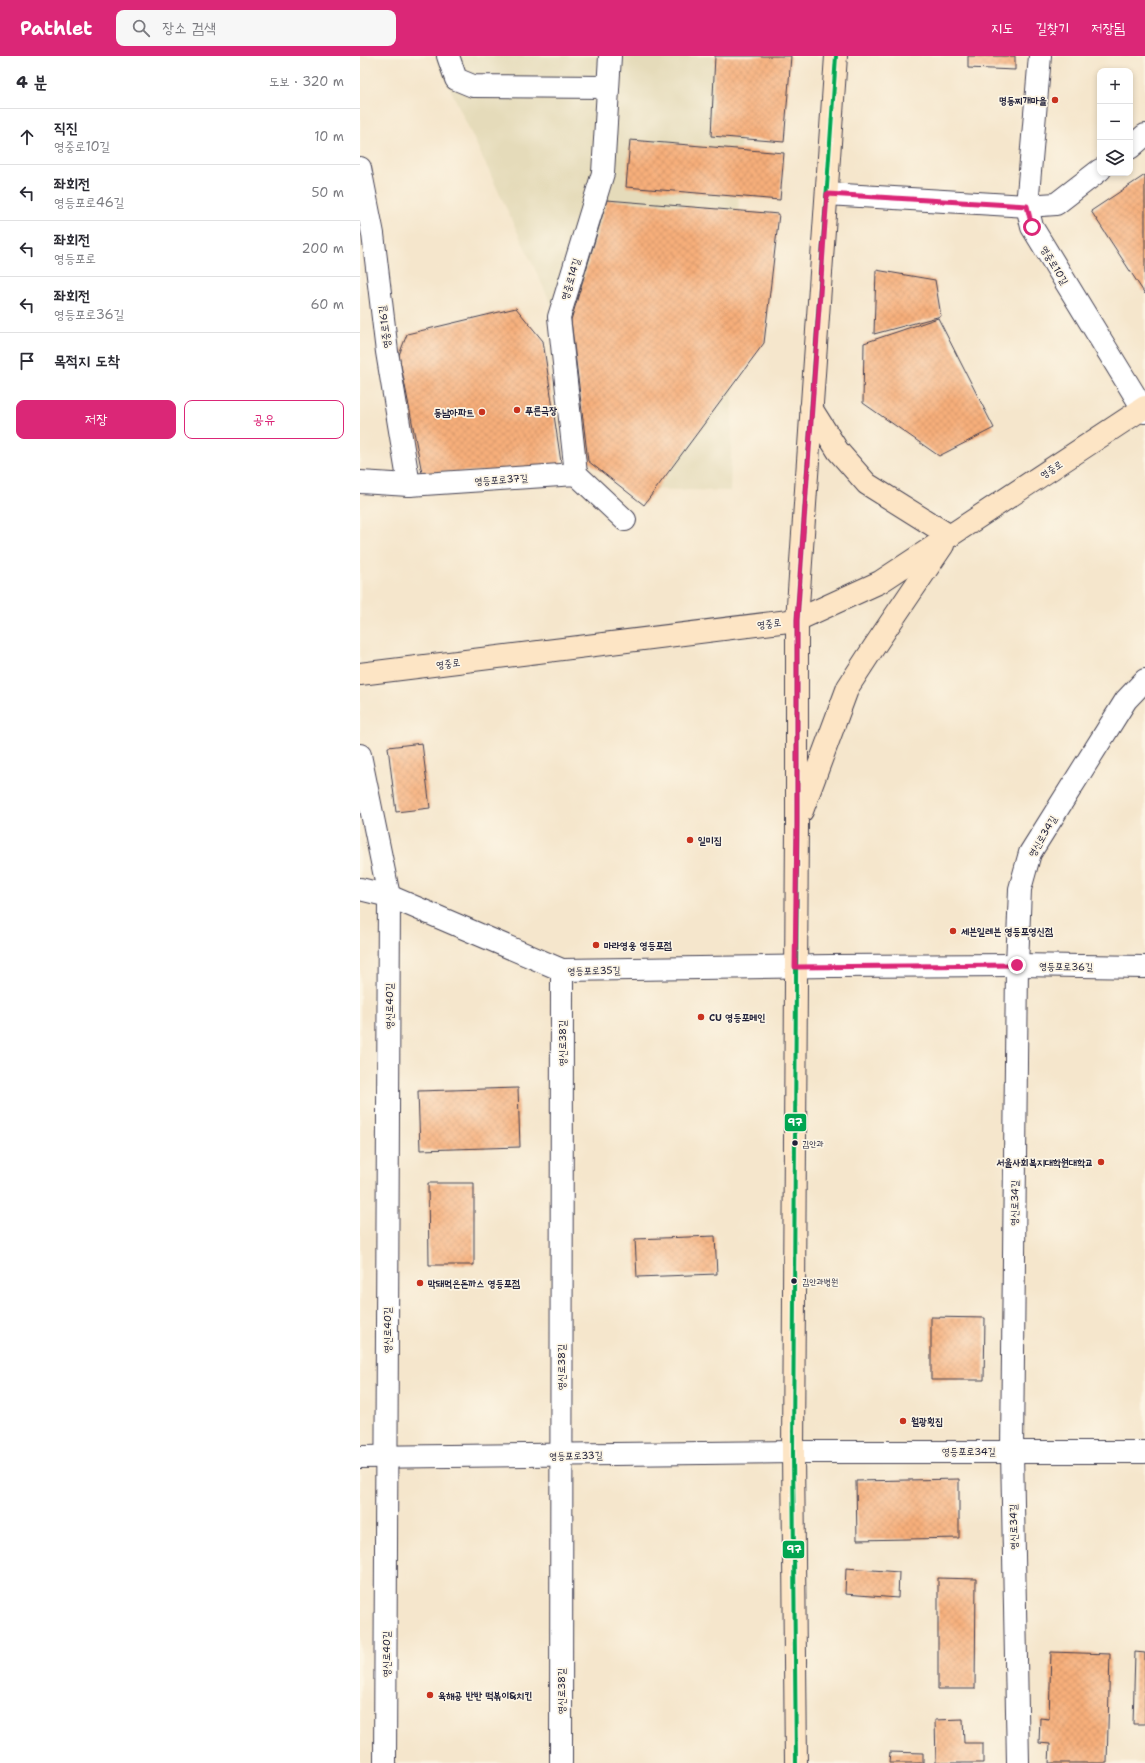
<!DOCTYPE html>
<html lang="ko">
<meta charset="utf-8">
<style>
:root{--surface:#fff;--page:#f7f7f7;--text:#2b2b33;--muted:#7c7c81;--line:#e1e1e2;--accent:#db2777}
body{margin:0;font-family:"Shantell Sans","Poor Story",sans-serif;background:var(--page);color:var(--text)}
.controls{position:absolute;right:12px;top:12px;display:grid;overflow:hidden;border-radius:8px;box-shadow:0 2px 6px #0003}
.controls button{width:36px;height:36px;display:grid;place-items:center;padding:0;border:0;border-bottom:1px solid var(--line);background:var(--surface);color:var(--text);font:20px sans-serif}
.stop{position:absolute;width:12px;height:12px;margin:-9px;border:3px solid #db2777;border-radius:50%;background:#fff}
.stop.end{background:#db2777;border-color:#fff;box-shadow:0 1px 4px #0008}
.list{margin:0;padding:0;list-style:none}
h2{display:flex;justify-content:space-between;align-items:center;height:52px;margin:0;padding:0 16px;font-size:17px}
h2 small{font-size:13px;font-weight:400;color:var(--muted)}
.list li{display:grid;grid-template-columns:26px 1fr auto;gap:12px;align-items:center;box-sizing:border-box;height:56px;padding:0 16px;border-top:1px solid var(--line)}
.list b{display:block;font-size:15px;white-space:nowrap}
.list p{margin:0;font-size:13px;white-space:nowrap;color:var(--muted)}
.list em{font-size:13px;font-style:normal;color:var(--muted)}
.actions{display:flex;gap:8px;padding:12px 16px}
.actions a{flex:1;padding:9px 0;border:1px solid var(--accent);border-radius:8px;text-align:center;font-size:14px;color:var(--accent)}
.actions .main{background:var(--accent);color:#fff}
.icon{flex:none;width:22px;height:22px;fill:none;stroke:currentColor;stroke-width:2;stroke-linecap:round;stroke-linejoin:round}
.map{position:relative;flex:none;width:785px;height:1707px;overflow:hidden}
header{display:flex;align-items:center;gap:24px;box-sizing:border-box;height:56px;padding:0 20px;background:var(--accent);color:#fff}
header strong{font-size:19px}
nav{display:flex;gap:22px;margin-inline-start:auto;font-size:14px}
.search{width:280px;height:36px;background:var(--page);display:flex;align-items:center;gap:10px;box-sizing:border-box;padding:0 14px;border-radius:8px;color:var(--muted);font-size:15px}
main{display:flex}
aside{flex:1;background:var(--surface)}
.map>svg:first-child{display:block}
.built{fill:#e5dbba}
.building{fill:url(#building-cross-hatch)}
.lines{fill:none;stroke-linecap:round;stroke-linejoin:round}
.street-casing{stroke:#423f51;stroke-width:24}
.secondary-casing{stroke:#423f51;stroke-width:24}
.street{stroke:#fff;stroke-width:22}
.secondary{stroke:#fde5c5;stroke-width:22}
.bus-1-casing{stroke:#fcf5e5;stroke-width:7}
.bus-1{stroke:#00a651;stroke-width:4}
.route{stroke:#db2777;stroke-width:5}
.poi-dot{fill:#c8321e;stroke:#fcf5e5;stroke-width:1.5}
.bus-dot{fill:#22223b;stroke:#fcf5e5;stroke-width:1.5}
.labels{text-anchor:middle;stroke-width:3.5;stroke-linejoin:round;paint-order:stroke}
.bus-label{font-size:9px;fill:#22223b;stroke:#fcf5e5;text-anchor:start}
.poi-label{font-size:10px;font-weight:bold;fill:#22223b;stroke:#fcf5e5;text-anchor:start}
.street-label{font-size:10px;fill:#22223b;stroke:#fcf5e5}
.line-badge{stroke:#fcf5e5;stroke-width:1.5}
.badge-label{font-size:11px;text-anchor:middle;font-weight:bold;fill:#fff}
</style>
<header>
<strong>Pathlet</strong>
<div class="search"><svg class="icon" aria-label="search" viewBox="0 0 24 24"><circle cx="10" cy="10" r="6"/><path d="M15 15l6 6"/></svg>장소 검색</div>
<nav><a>지도</a><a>길찾기</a><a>저장됨</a></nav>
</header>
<main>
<aside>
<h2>4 분<small>도보 · 320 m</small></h2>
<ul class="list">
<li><svg class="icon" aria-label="ahead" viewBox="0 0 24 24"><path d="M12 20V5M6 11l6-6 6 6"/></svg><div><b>직진</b><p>영중로10길</p></div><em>10 m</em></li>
<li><svg class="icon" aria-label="left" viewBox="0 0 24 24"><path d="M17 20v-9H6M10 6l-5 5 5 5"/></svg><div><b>좌회전</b><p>영등포로46길</p></div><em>50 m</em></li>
<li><svg class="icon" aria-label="left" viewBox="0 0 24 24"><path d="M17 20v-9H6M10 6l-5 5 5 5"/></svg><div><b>좌회전</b><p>영등포로</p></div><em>200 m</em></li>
<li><svg class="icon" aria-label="left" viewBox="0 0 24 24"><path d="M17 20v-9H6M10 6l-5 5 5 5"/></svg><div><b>좌회전</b><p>영등포로36길</p></div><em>60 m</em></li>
<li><svg class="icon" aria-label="arrive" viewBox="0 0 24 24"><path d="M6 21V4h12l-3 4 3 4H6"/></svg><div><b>목적지 도착</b></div></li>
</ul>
<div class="actions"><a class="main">저장</a><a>공유</a></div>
</aside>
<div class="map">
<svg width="785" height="1707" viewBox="0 0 785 1707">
<defs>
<pattern id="building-cross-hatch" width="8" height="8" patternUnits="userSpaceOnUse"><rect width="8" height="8" fill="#f7af7a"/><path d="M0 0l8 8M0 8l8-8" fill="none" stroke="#d3966a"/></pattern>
</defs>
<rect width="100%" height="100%" fill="#fcf5e5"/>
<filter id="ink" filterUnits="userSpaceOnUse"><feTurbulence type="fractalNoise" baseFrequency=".025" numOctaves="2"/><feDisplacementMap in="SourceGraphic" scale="8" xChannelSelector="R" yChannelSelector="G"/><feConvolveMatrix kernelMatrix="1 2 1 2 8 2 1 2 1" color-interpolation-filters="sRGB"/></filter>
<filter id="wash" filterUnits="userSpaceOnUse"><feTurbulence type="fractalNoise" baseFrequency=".012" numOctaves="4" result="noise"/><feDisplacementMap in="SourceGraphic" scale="16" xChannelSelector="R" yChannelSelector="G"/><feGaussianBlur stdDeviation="0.9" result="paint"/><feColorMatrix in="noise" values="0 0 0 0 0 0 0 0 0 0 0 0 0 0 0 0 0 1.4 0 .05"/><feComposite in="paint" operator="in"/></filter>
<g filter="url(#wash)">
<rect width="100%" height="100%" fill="#f5e6cc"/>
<path class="built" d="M75 0H383L370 435 278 433Z"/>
<g id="blocks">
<g class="building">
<path d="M355 0H431L424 86 351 80Z"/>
<path d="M608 0H655V14L608 12Z"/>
<path d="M270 84 424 97 420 144 266 131Z"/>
<path d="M785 119V238L731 155Z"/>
<path d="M247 144 419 158 404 287 284 449 228 405 211 264Z"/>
<path d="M516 214 575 224 581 260 514 278Z"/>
<path d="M156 252 183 285 202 413 62 417 39 299 47 278Z"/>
<path d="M578 262 634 372 579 400 503 347 504 287Z"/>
<path d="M62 687 70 752 36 756 28 691Z"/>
<path d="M158 1032 160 1091 60 1094 58 1035Z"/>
<path d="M68 1127H114V1209H69Z"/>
<path d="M355 1180 357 1218 277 1221 275 1183Z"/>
<path d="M571 1261 625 1262 624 1324H571Z"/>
<path d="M599 1423V1482L497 1484 496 1425Z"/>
<path d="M486 1512 539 1516 538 1542 485 1538Z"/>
<path d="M578 1522 616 1523 615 1633H578Z"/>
<path d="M691 1596 750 1598 747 1707H689L690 1688 679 1687 680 1662 689 1663Z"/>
<path d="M775 1596 785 1597V1668H773Z"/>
<path d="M603 1663 604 1687H623V1707H576L575 1664Z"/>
<path d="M530 1696 563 1697V1707H529Z"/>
</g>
</g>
</g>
<g filter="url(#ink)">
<use href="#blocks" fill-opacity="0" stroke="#423f51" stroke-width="1"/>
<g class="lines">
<defs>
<g id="street">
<path d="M88 0 96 23 113 30 248 31"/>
<path d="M680 0 667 150 672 171 785 356"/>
<path d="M770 92 785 79"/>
<path d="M0 112 13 178 27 296 49 429"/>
<path d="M467 138 667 150 696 148 740 114"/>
<path d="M216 418 199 261 243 117 250 0"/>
<path d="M0 426 49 429 216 418 265 464"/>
<path d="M0 699 29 840 25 1707"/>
<path d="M0 833 29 840 202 914 472 910 657 909 785 911"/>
<path d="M0 1401 433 1396H785"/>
<path d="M201 1707 202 914"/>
<path d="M658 1707 652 1395 657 909 660 833 670 797 766 644 785 624"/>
</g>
<g id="secondary">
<path d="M451 352 478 395 507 428 590 480"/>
<path d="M0 618 437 564 520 526 785 351"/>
<path d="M442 755 488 631 514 591 583 489"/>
<path d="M436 1707 433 1396 437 768V564L476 0"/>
</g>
</defs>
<use href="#street" class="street-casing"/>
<use href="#secondary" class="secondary-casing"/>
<use href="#street" class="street"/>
<use href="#secondary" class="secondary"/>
<defs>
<path id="bus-1" d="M436 1707 433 1396 437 768V564L476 0"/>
</defs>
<use href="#bus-1" class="bus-1-casing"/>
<use href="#bus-1" class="bus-1"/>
</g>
</g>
<g class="lines" filter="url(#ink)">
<path class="route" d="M657 909 435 911 437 768V564L467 138 667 150 672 171"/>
</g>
<g class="poi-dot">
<circle cx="695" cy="44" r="4"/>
<circle cx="157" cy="354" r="4"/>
<circle cx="122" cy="356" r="4"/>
<circle cx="330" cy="784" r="4"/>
<circle cx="593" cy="875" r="4"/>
<circle cx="236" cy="889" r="4"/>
<circle cx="341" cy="961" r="4"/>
<circle cx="741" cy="1106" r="4"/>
<circle cx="60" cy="1227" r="4"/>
<circle cx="543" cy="1365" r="4"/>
<circle cx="70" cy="1639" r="4"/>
</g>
<g class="bus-dot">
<circle cx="435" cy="1087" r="3.5"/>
<circle cx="434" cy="1225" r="3.5"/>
</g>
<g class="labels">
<g class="bus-label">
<text x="442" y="1091">김안과</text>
<text x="442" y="1229">김안과병원</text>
</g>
<g class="poi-label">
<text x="687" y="48" text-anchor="end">명동찌개마을</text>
<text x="165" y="358">푸른극장</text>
<text x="114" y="360" text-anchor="end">동남아파트</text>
<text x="338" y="788">일미집</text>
<text x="601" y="879">세븐일레븐 영등포영신점</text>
<text x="244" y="893">마라영웅 영등포점</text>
<text x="349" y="965">CU 영등포메인</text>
<text x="733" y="1110" text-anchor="end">서울사회복지대학원대학교</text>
<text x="68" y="1231">막돼먹은돈까스 영등포점</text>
<text x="551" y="1369">월광횟집</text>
<text x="78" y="1643">육해공 반반 떡볶이&amp;치킨</text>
</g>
<g class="street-label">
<text transform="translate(695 209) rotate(59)" y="4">영중로10길</text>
<text transform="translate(210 223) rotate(-73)" y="4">영중로14길</text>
<text transform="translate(24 271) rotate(-97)" y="4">영중로16길</text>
<text transform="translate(691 413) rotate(-33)" y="4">영중로</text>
<text transform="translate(141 423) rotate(-4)" y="4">영등포로37길</text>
<text transform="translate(409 567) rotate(-7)" y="4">영중로</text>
<text transform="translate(88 607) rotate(-7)" y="4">영중로</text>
<text transform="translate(682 780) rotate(-60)" y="4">영신로34길</text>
<text transform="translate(706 910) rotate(1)" y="4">영등포로36길</text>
<text transform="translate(234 914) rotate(-1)" y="4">영등포로35길</text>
<text transform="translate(29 950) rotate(-90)" y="4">영신로40길</text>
<text transform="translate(202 987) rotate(-90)" y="4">영신로38길</text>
<text transform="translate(654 1147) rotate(-89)" y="4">영신로34길</text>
<text transform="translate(27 1274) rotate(-90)" y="4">영신로40길</text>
<text transform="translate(201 1311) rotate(-90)" y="4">영신로38길</text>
<text x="609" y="1399">영등포로34길</text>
<text transform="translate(216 1399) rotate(-1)" y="4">영등포로33길</text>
<text transform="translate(653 1471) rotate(-91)" y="4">영신로34길</text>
<text transform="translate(26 1598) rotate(-90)" y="4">영신로40길</text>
<text transform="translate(201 1635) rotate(-90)" y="4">영신로38길</text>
</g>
</g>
<g class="line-badge">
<rect x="424" y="1057" width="23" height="19" rx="4" fill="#00a651"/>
<rect x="422" y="1484" width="23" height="19" rx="4" fill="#00a651"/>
</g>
<g class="badge-label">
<text x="435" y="1070">97</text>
<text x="434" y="1497">97</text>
</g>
</svg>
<div class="controls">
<button>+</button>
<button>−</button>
<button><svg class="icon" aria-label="layers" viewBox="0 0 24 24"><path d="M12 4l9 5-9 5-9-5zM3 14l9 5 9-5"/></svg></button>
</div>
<div class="stop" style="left:672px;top:171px"></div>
<div class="stop end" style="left:657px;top:909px"></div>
</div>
</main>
